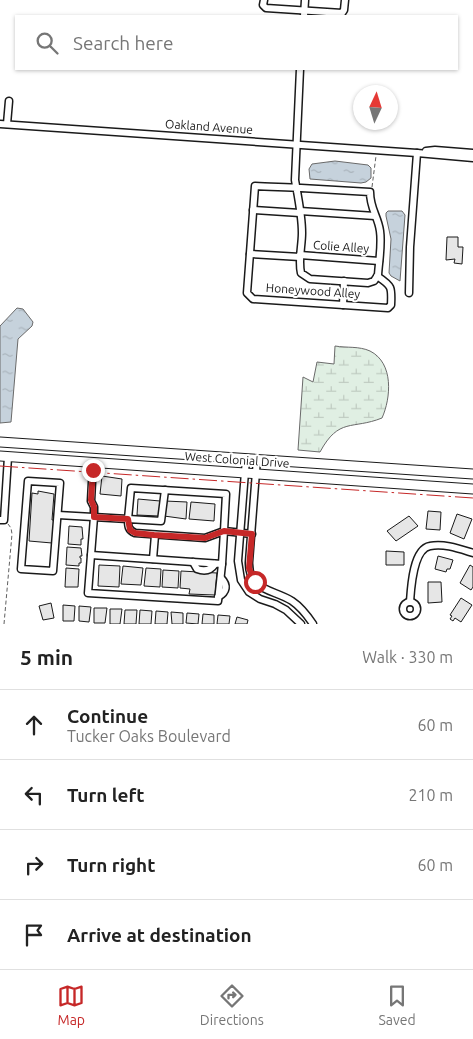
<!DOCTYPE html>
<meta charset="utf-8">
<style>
:root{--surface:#fff;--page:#f2f2f2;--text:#222;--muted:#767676;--line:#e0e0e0;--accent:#c62828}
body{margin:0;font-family:Ubuntu,sans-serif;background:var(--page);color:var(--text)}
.compass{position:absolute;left:353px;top:85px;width:45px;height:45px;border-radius:50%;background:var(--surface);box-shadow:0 1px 4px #0004;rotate:4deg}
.stop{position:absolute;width:15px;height:15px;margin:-11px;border:4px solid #c62828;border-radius:50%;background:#fff}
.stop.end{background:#c62828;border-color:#fff;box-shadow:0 1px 5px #0008}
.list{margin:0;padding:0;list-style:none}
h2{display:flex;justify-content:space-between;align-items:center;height:65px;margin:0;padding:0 20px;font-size:21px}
h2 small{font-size:16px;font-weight:400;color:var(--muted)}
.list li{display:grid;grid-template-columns:32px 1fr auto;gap:15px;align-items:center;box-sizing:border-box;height:70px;padding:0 20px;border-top:1px solid var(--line)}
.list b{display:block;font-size:19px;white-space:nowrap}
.list p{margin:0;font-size:16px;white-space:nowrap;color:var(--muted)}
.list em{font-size:16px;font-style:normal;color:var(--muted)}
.icon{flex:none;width:28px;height:28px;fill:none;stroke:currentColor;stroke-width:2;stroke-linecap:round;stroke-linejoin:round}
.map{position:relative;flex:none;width:473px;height:624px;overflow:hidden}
.search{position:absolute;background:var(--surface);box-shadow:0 1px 4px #0004;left:15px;right:15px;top:15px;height:55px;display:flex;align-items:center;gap:12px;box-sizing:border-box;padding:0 18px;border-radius:0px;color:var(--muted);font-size:19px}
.sheet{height:345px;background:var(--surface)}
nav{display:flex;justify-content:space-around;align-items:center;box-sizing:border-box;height:70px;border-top:1px solid var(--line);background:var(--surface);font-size:14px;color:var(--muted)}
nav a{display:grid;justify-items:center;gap:2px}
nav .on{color:var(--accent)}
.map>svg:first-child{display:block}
.wetland{fill:url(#wetland-marsh);stroke:#6a6a6a}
.water{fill:url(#water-ripples);stroke:#6a6a6a}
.building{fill:#e6e6e6;stroke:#1a1a1a}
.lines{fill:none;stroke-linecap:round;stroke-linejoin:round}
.minor-casing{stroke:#1a1a1a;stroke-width:9}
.highway-casing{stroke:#1a1a1a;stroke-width:11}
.path{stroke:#5f5f5f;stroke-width:1;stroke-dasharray:4 2.5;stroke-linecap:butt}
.minor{stroke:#fff;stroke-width:6}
.highway{stroke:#fff;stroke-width:9}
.power{stroke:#c62828;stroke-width:1;stroke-dasharray:18 4 2.5 4;stroke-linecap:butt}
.route{stroke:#c62828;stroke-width:6}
.labels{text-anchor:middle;stroke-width:4;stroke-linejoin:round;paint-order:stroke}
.street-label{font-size:12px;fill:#1a1a1a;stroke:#fff}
</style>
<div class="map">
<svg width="473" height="624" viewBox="0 0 473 624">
<defs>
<pattern id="wetland-marsh" width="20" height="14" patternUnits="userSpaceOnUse" patternTransform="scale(1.25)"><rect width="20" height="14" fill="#e0efe3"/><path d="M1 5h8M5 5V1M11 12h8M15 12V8" fill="none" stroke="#c0ccc2"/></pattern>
<pattern id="water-ripples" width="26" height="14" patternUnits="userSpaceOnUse" patternTransform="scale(1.25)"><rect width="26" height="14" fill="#c6d2dc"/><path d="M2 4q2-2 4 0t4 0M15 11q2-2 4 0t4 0" fill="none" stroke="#aab4bc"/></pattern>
</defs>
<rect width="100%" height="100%" fill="#fff"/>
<path class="wetland" d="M335 346C347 348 359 346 370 351 394 363 391 398 382 418 352 430 339 417 320 452L298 450 303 377 313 382 317 362 334 364Z"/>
<g class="water">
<path d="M335 161 368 165 371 168V178L366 182 361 183 310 179 309 169 312 164Z"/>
<path d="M388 211H402L405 215 400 281 391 276 389 273 391 239 386 216V213Z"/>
<path d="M17 308 23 309 33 322 32 326 18 339 11 422 0 423V326Z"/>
</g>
<g class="building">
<path d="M447 237H458V247H463L462 264 454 263 455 259 446 260Z"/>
<path d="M102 476 122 479 121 496 100 494Z"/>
<path d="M38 491 54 494 52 520H55L52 543 29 541 32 493 38 494Z"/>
<path d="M138 499 160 501 159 516 137 515Z"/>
<path d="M165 501 187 502 186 519 164 516Z"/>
<path d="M191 502 215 504 214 521 189 519Z"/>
<path d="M428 511 441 512 440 530 426 529Z"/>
<path d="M457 514 472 519 464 539 450 533Z"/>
<path d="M409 516 418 526 396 541 387 531Z"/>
<path d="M69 526 82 527 83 539H81V545L68 544Z"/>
<path d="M67 547 81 548 82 556H80V558H81V563H79V566L66 565Z"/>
<path d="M386 551 404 552V565H386Z"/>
<path d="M438 556 453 560 450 569H447L446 572 435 569Z"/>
<path d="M99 565 120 566 119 587 98 586Z"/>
<path d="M470 565 473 567V587L471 590 460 583Z"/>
<path d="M123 566 143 568 141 585 121 584Z"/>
<path d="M66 568 79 569 78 587H65Z"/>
<path d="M146 568 161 569 160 587 144 586Z"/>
<path d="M163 570 179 571 178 588 162 587Z"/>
<path d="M181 571 217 573 215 595 189 594 190 589 180 588Z"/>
<path d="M428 582H441L442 602 428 603Z"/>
<path d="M461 598 472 605 461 622 455 618 453 621 450 619 452 616 450 615Z"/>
<path d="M51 603 54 618 43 620 39 606Z"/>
<path d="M63 605 75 606 74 621H63Z"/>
<path d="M79 606 91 607 89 622 79 621Z"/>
<path d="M94 608H107L105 623H94Z"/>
<path d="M110 609H122L120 624H110Z"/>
<path d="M125 610H137L136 624H124Z"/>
<path d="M140 610 152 611 151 624H139Z"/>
<path d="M156 611 168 612 167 624H155Z"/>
<path d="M171 612 183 613V624H172Z"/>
<path d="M187 613 199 614 198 624 186 623Z"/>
<path d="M203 614 214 615V624H202Z"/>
<path d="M218 615 230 616 229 624H217Z"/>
<path d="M237 617 248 620 247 624H235Z"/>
</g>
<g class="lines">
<defs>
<g id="minor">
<path d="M264 0 263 5 266 8 342 13 344 10 345 0"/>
<path d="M304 16 305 0"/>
<path d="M300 69 295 180C298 197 302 215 302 233 302 246 298 260 301 273L310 279 368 283 374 281 378 275C379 260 382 245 380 231 378 216 370 209 370 192L301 188C285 187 270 187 255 186L247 293 253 299 388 308 391 305C392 287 392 286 377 276"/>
<path d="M0 124 417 153 473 158"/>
<path d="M7 124 9 101"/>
<path d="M426 151 435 150 473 153"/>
<path d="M253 210 300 213"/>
<path d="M300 211 375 216"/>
<path d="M250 254 300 257"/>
<path d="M300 255 379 261"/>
<path d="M409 293 410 247 417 153"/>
<path d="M343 305 344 281"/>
<path d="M246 459 238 561 241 580 249 592 260 599 275 604 286 610 301 624"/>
<path d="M257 459 249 562C248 591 273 589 292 601 301 607 307 615 313 624"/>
<path d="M93 463 91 501 94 507V517L88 593 218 601 222 564 224 531 205 538 135 533C128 530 128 526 128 519L161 521 165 490"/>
<path d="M28 481 60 483 53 571 21 569Z"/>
<path d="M58 515 128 519 131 488 226 494 224 531 252 534"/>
<path d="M0 520H4L8 457"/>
<path d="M91 555 222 564"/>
<path d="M153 559 155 535"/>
<path d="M193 562 197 569C205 572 211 570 215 564"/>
<path d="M218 597C227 592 228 585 221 578"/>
<path d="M410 602C411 587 413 549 430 546 444 543 460 549 473 553"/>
<circle cx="410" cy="609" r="7"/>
</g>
<g id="highway">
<path d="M0 442 473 474"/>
<path d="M0 456 473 489"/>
</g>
</defs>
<use href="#minor" class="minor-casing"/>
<use href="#highway" class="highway-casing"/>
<g class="path">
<path d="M372 187 376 156"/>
<path d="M4 624 12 534 11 528 8 524"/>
</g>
<use href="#minor" class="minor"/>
<use href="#highway" class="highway"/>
<path class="power" d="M0 466 473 498"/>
</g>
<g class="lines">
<path class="route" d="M93 470 91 500 94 507V517L128 519 130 530 135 533 154 535 205 538 224 531 252 534 249 568 255 582"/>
</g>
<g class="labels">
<g class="street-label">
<text transform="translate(209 127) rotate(4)" y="4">Oakland Avenue</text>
<text transform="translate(341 247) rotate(4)" y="4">Colie Alley</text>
<text transform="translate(313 291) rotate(4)" y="4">Honeywood Alley</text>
<text transform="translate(237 460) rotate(4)" y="4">West Colonial Drive</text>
</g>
</g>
</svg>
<svg class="compass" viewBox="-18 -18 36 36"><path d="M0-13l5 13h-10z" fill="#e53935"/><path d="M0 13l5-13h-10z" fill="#767676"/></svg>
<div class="stop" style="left:255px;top:582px"></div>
<div class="stop end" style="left:93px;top:470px"></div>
<div class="search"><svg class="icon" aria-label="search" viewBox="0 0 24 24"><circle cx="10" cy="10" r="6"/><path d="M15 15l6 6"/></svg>Search here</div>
</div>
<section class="sheet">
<h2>5 min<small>Walk · 330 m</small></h2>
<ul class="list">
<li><svg class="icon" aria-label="ahead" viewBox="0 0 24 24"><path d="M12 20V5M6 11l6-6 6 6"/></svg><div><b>Continue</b><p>Tucker Oaks Boulevard</p></div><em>60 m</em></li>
<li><svg class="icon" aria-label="left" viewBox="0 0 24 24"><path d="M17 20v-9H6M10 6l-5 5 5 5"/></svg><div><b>Turn left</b></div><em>210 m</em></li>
<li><svg class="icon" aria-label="right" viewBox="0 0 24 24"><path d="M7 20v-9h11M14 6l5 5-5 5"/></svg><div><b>Turn right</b></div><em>60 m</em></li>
<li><svg class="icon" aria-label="arrive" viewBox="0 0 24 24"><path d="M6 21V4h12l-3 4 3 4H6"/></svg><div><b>Arrive at destination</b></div></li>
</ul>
</section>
<nav>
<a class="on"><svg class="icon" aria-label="map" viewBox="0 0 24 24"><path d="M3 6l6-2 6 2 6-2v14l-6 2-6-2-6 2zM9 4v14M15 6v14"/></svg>Map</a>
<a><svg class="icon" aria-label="directions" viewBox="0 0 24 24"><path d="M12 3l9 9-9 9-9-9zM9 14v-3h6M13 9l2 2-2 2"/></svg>Directions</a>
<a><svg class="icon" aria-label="saved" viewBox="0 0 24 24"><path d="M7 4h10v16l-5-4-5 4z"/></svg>Saved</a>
</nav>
